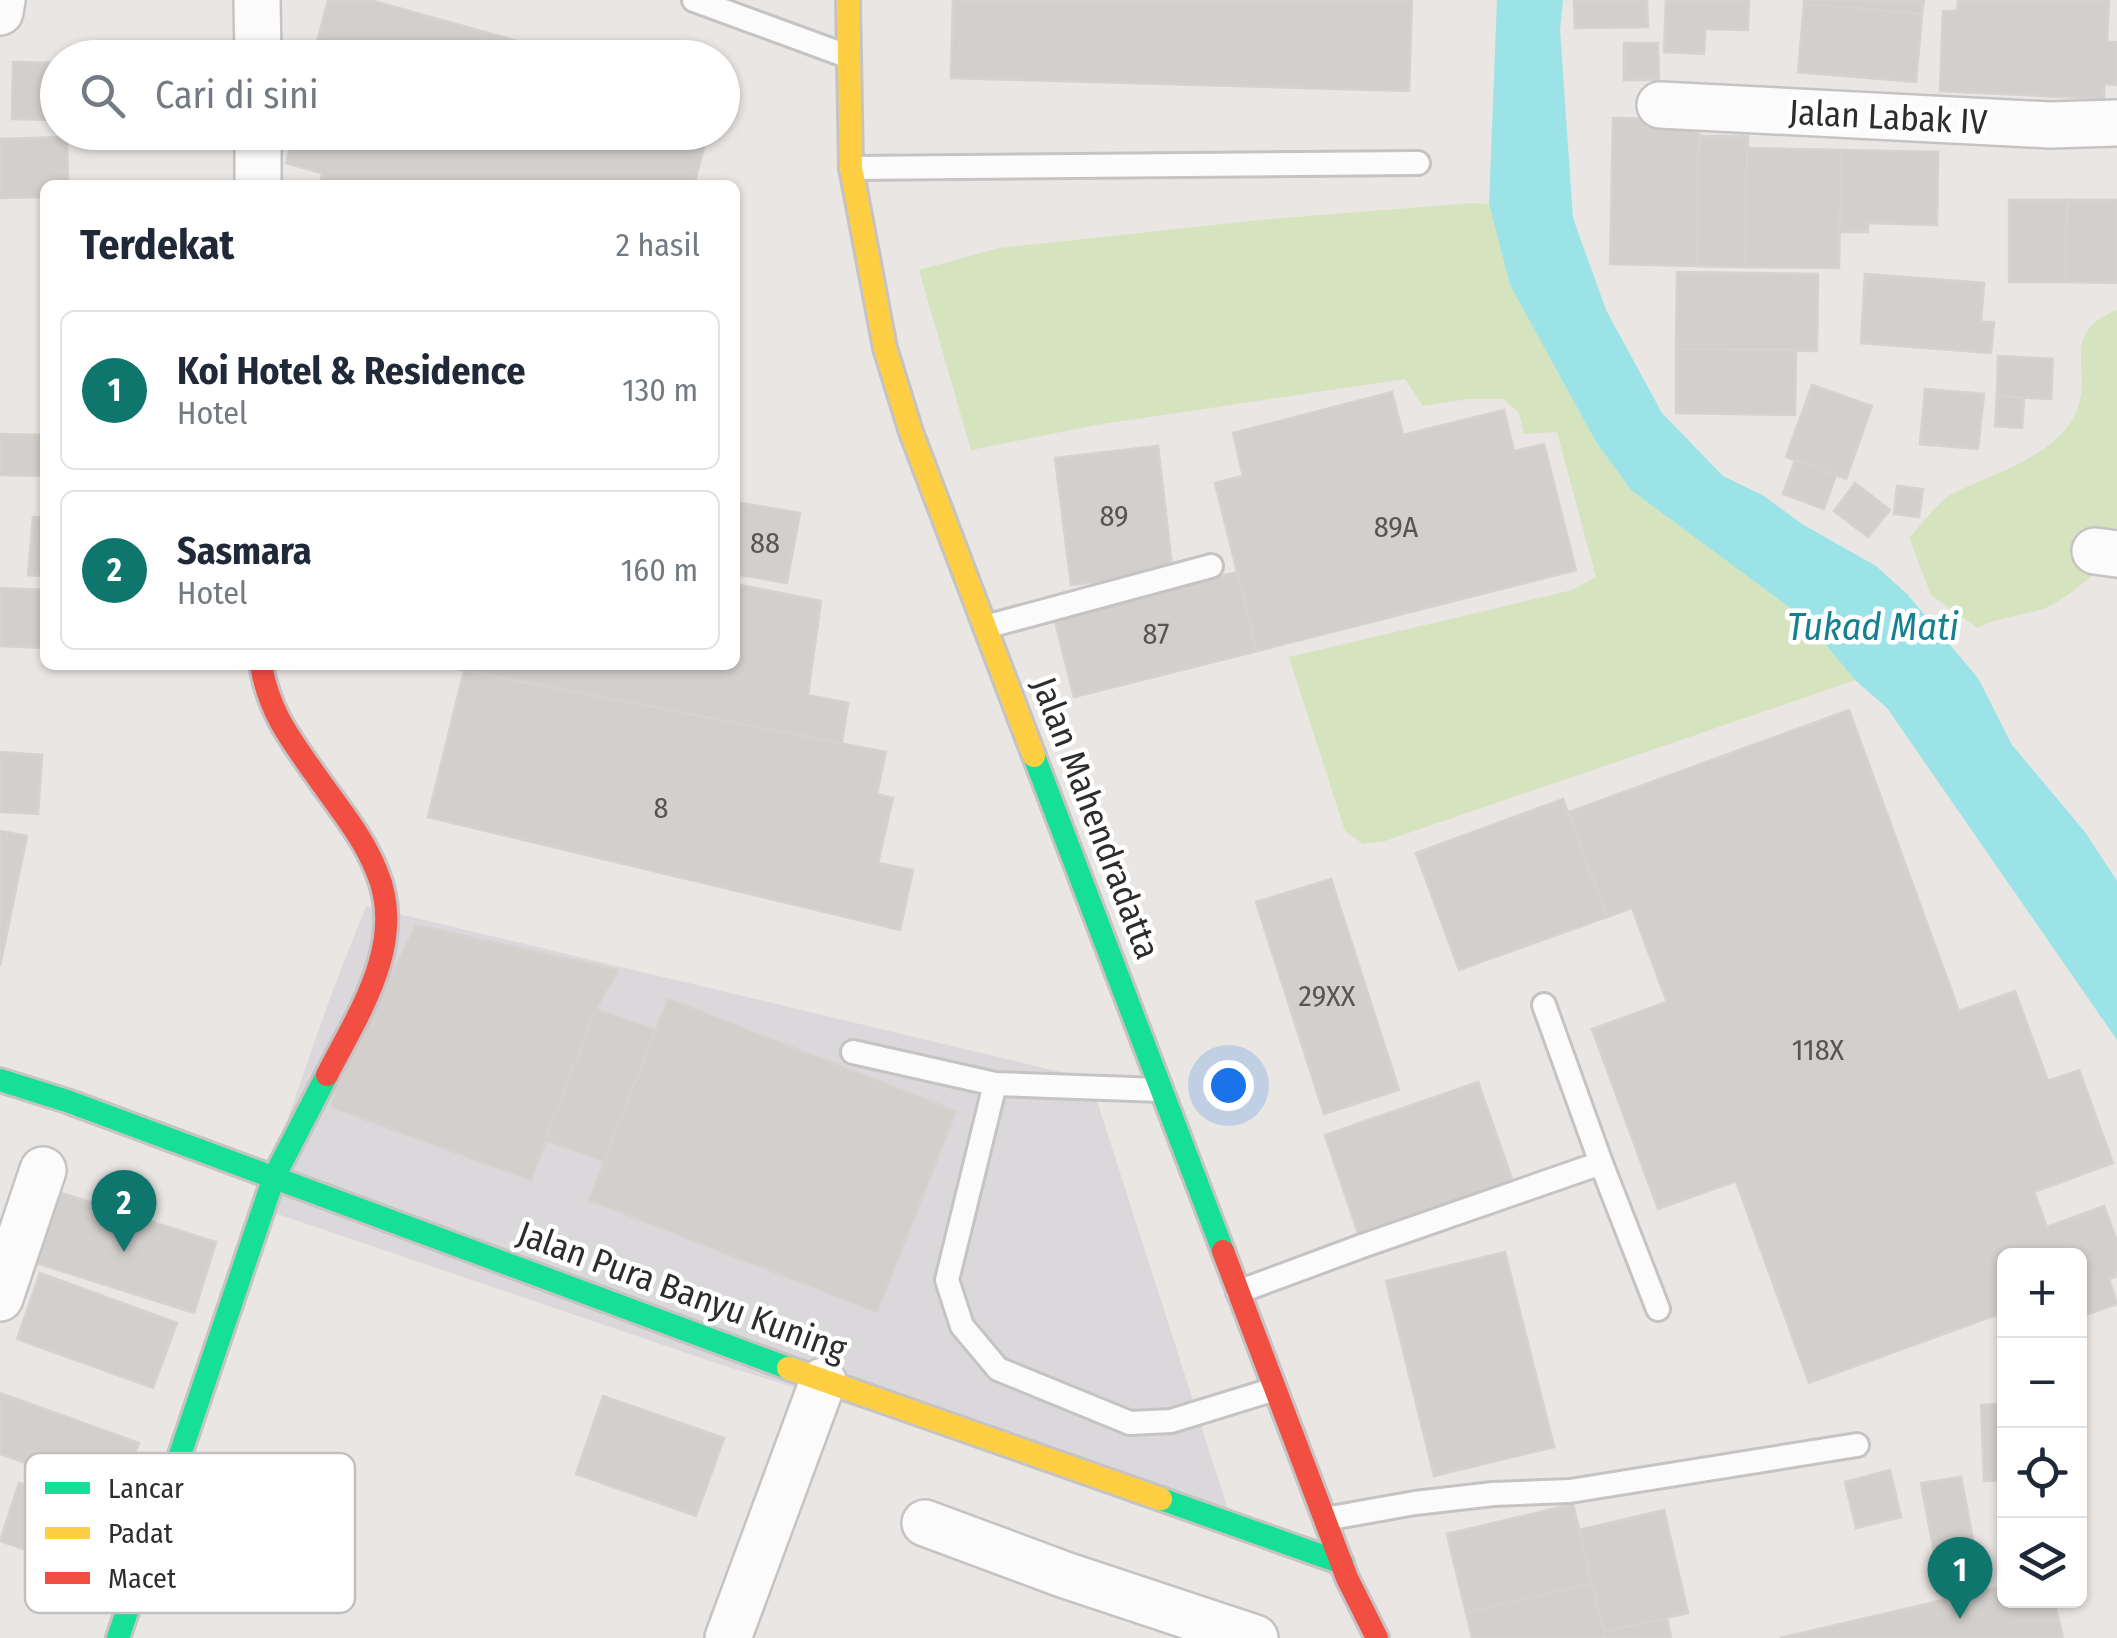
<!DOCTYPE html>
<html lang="id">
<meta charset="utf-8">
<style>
:root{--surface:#fff;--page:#f6f6f7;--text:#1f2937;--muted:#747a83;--line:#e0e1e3;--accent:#0f766e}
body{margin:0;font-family:"Fira Sans Condensed",sans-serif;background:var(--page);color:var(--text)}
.controls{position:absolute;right:30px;bottom:30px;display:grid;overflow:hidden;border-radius:15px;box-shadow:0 2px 8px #0004}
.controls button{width:90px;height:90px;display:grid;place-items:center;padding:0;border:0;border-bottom:2px solid var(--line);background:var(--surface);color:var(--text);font:50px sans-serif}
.you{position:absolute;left:1228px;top:1085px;width:35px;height:35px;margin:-25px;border:8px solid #fff;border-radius:50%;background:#1a73e8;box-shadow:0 0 0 15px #1a73e833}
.badge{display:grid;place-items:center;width:65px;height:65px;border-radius:50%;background:var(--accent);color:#fff;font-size:32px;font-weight:700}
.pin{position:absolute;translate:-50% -82px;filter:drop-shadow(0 2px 5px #0008)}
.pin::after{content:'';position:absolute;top:52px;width:35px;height:30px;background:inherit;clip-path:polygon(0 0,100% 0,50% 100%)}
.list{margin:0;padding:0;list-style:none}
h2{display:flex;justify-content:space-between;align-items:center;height:130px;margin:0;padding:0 40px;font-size:42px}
h2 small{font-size:32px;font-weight:400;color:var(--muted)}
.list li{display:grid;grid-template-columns:65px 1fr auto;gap:30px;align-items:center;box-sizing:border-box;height:160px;margin:0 20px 20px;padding:0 20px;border:2px solid var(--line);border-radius:15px}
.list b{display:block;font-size:38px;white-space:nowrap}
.list p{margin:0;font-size:32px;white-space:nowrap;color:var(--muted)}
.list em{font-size:32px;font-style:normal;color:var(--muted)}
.icon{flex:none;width:55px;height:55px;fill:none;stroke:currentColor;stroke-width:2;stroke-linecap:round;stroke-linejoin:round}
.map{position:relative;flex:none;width:2117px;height:1638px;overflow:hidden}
.search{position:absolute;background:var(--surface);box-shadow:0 2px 8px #0004;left:40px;top:40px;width:700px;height:110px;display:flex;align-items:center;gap:25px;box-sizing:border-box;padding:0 35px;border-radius:55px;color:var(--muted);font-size:38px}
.panel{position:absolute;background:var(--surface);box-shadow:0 2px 8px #0004;left:40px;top:180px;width:700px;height:490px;border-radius:15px}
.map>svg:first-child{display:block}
.industrial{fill:#dad8da}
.green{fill:#d5e3be}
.water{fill:#9ce3e7}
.building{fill:#d2cfcc;stroke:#d5d2cf;stroke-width:2.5}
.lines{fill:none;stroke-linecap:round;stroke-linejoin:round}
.lane-casing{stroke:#c5c3c3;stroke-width:28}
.street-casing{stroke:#c5c3c3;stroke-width:50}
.fast-casing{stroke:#c5c3c3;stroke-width:28}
.slow-casing{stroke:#c5c3c3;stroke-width:28}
.jam-casing{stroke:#c5c3c3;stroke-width:28}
.lane{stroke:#fcfbfb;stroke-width:22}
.street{stroke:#fcfbfb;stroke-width:45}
.fast{stroke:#16e098;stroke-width:22}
.slow{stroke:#ffcf43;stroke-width:22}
.jam{stroke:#f24e42;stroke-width:22}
.labels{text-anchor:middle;stroke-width:9;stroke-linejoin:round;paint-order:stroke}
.number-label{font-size:30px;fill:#575656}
.street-label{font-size:35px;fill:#2d2d2d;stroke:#fff}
.water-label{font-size:38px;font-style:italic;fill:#158092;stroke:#fff}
.key{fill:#fff;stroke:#c0c0c0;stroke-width:2.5}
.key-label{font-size:28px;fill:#2d2d2d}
</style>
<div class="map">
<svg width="2117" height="1638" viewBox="0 0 2117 1638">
<rect width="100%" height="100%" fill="#eae6e3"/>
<path class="industrial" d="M366 906 1090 1079 1233 1525 719 1364 257 1207 332 992Z"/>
<g class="green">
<path d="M1473 203 1489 204 1510 285 1596 442 1631 490 1805 619 1856 680 1385 841 1363 844 1345 831 1289 657 1552 595 1572 590 1596 577 1557 432 1524 434 1519 413 1503 399H1468L1423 406 1405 379 1096 425 971 450 919 270 999 248 1270 219Z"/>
<path d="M2117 310V528L2104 529 2100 569C2081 584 2063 602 2040 610 2018 616 1999 617 1978 628L1931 595 1909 538C1921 525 1932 510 1946 498 1954 492 1965 488 1974 484 2008 469 2057 451 2075 415 2096 371 2056 334 2117 310Z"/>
</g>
<path class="water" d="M1497 0H1563L1560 30 1573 218 1606 310 1662 413 1723 476 1764 496 1802 524 1876 566 1907 594 1978 678 2012 745 2085 832 2117 881V1040L1887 708 1855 680 1805 619 1631 490 1596 442 1510 285 1489 204Z"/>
<g class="building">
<path d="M328 0H370L578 58H313Z"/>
<path d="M953 0H1412L1409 91 951 78Z"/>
<path d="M1574 0H1647L1648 27 1575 28Z"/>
<path d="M1666 0H1749L1748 30 1705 29 1704 54 1664 52Z"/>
<path d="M1804 0H1924L1922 14 1804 4Z"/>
<path d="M1958 0H2109L2107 42H2117V85L2104 84V99L1940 91 1943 11H1957Z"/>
<path d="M1804 4 1922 14 1916 82 1798 72Z"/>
<path d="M1624 43H1658L1659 80H1624Z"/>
<path d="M13 62 58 63V120L12 119Z"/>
<path d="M1613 118 1699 120 1697 266 1610 264Z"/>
<path d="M294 132H708L694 185H320L322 173 286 163Z"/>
<path d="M1699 136H1748L1745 267 1697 266Z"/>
<path d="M67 137 68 185H45V197L0 198V139Z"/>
<path d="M1747 148 1841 150 1839 268 1745 267Z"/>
<path d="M1841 150 1938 152 1937 225 1868 223V232H1840Z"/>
<path d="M2009 200H2067L2066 282H2009Z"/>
<path d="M2067 200H2117V283L2066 282Z"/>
<path d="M1677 272 1818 274 1817 351 1676 349Z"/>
<path d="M1865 274 1984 283 1981 322H1994L1991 353 1861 343Z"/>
<path d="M1676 349 1796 350 1795 415 1676 413Z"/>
<path d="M1998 356 2053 359 2051 399 1997 396Z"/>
<path d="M1812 385 1872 406 1846 479 1786 457Z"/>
<path d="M1925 389 1984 394 1978 449 1920 444Z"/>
<path d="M1392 392 1403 435 1504 410 1514 451 1544 444 1576 570 1257 651 1215 483 1243 476 1233 433Z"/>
<path d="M1997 396 2024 398 2022 428 1995 426Z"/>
<path d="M0 434 45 435V476L0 475Z"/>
<path d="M1158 446 1173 574 1071 585 1055 458Z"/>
<path d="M1795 460 1836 475 1824 509 1783 494Z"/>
<path d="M1855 483 1890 510 1868 537 1834 511Z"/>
<path d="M1897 486 1923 489 1919 517 1894 514Z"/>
<path d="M735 502 800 513 787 583 735 574Z"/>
<path d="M33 517 45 518V576L28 575Z"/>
<path d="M1237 572 1257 651 1074 697 1054 617Z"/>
<path d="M735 584 821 601 808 695 848 703 842 743 438 665H735Z"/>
<path d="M0 588 45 590V648L0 646Z"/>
<path d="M464 671 886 752 877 794 893 798 878 863 913 870 900 930 428 817Z"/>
<path d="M1849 710 1959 1011 2015 991 2048 1081 2079 1070 2113 1163 2034 1192 2047 1227 2104 1206 2117 1241V1276L2109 1279 2117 1304 2080 1317V1256H2004V1312L1809 1383 1736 1181 1658 1209 1592 1029 1667 1002 1632 908 1607 917 1569 812Z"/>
<path d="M0 752 42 755 38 814 0 812Z"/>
<path d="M1563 799 1607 917 1459 970 1416 853Z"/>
<path d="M0 831 27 836 0 966Z"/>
<path d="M1331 879 1399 1090 1324 1114 1256 902Z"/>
<path d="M416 925 618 970 596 1009 531 1180 331 1107 340 1078Z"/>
<path d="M668 999 956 1111 877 1312 589 1200Z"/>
<path d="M596 1009 655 1030 604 1161 545 1140Z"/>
<path d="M1478 1082 1513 1182 1359 1236 1325 1135Z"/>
<path d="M55 1191 216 1242 194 1313 33 1262Z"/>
<path d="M1505 1252 1554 1447 1434 1476 1386 1281Z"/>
<path d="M40 1273 177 1323 153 1388 17 1339Z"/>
<path d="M0 1393 139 1443 120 1496 0 1454Z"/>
<path d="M603 1396 724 1438 696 1516 576 1474Z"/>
<path d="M2004 1404V1480L1984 1481 1981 1405Z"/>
<path d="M1890 1470 1901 1517 1856 1528 1845 1482Z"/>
<path d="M1961 1477 1978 1566 1938 1573 1921 1483Z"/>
<path d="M19 1483 105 1512 85 1570 0 1541Z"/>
<path d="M1573 1504 1592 1583 1466 1613 1447 1534Z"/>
<path d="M1664 1510 1688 1613 1604 1632 1579 1530Z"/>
<path d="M1592 1583 1605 1638H1472L1466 1613Z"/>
<path d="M2004 1586V1600H2054L2063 1638H1780Z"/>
<path d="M1667 1618 1671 1638H1605L1604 1632Z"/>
</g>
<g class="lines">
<defs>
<g id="lane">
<path d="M694 0 847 56"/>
<path d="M851 168 1418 163"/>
<path d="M985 627 1211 566"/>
<path d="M853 1052 995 1084 1160 1090"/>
<path d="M995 1084 947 1280 962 1326 998 1369 1130 1423 1171 1421 1275 1389"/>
<path d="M1601 1163 1658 1309"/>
<path d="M1238 1292 1362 1246 1601 1163 1544 1005"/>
<path d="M1325 1519 1415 1503 1493 1494 1570 1491 1857 1445"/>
</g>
<g id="street">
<path d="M257 0 258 58"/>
<path d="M0 12 2 0"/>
<path d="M1660 105 2050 125 2117 123"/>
<path d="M258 132V185"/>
<path d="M2095 551 2117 554"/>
<path d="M0 1298 43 1170"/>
<path d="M925 1523 1065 1575 1255 1638"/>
<path d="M728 1638 823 1381"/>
</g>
<g id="fast">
<path d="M1034 756 1223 1251"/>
<path d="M0 1080 67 1101 788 1368"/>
<path d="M1161 1499 1342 1563"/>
<path d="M118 1638 274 1177 327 1075"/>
</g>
<g id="slow">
<path d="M848 0 851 168 885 348 911 432 1034 756"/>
<path d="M788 1368 1161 1499"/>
</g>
<g id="jam">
<path d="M261 665C269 711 288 736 315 774 337 806 363 836 377 872 407 943 358 1014 327 1075"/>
<path d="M1223 1251 1347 1578 1377 1638"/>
</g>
</defs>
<use href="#lane" class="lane-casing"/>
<use href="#street" class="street-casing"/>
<use href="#fast" class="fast-casing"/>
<use href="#slow" class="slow-casing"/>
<use href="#jam" class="jam-casing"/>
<use href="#lane" class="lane"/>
<use href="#street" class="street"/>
<use href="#fast" class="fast"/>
<use href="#slow" class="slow"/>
<use href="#jam" class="jam"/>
</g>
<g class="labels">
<g class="number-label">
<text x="1114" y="526">89</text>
<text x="1396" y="537">89A</text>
<text x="765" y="553">88</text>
<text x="1156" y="644">87</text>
<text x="661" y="818">8</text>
<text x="1327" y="1006">29XX</text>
<text x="1818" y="1060">118X</text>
</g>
<g class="street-label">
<text transform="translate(1888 117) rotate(3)" y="12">Jalan Labak IV</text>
<text transform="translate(1096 818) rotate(69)" y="12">Jalan Mahendradatta</text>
<text transform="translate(682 1291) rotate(20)" y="12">Jalan Pura Banyu Kuning</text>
</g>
<g class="water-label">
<text x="1873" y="640">Tukad Mati</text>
</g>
</g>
<rect x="25" y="1453" width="330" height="160" rx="15" class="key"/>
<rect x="45" y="1482" width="45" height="12" fill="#16e098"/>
<rect x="45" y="1527" width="45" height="12" fill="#ffcf43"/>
<rect x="45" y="1572" width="45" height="12" fill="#f24e42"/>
<g class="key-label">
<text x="108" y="1498">Lancar</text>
<text x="108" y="1543">Padat</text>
<text x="108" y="1588">Macet</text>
</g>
</svg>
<div class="controls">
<button>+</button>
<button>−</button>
<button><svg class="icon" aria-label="locate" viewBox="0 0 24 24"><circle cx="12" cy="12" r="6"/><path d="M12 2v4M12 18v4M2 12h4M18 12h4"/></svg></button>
<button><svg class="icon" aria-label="layers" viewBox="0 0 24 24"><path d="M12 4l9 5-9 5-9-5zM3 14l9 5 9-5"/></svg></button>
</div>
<div class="you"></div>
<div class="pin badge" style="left:1960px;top:1619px">1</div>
<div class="pin badge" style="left:124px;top:1252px">2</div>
<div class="search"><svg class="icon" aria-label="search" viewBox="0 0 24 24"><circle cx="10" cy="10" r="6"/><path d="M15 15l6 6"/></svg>Cari di sini</div>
<section class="panel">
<h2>Terdekat<small>2 hasil</small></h2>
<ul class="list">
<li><span class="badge">1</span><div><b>Koi Hotel &amp; Residence</b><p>Hotel</p></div><em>130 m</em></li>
<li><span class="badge">2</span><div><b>Sasmara</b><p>Hotel</p></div><em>160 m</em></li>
</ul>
</section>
</div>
